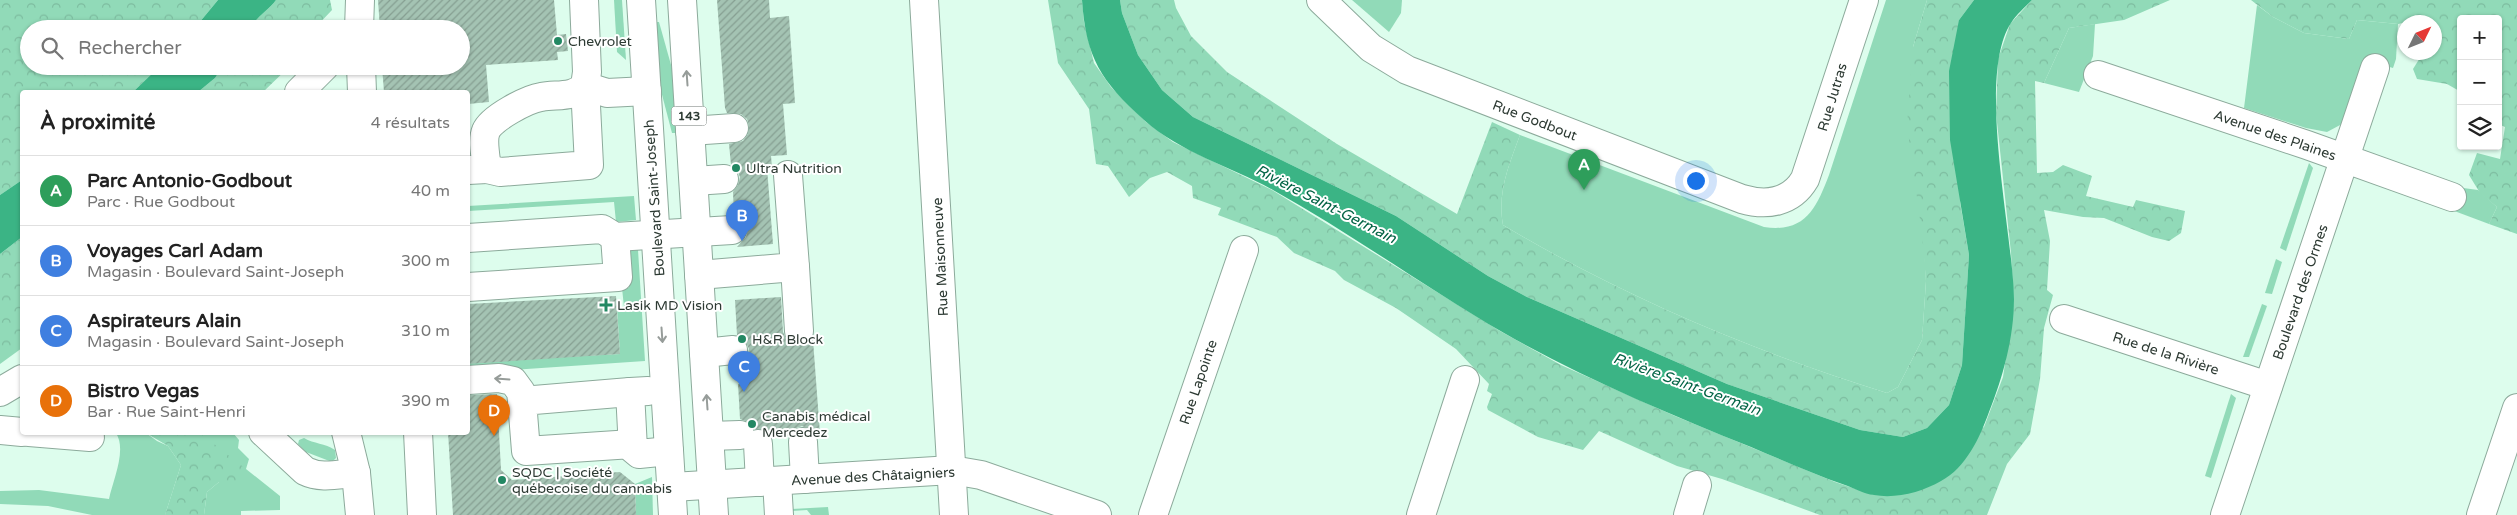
<!DOCTYPE html>
<html lang="fr">
<meta charset="utf-8">
<style>
:root{--surface:#fff;--page:#f6f6f6;--text:#222;--muted:#767676;--line:#e0e0e0;--accent:#238863}
body{margin:0;font-family:"Varela Round",sans-serif;background:var(--page);color:var(--text)}
.controls{position:absolute;right:15px;top:15px;display:grid;overflow:hidden;border-radius:5px;box-shadow:0 1px 4px #0004}
.controls button{width:45px;height:45px;display:grid;place-items:center;padding:0;border:0;border-bottom:1px solid var(--line);background:var(--surface);color:var(--text);font:25px sans-serif}
.compass{position:absolute;left:2397px;top:15px;width:45px;height:45px;border-radius:50%;background:var(--surface);box-shadow:0 1px 4px #0004;rotate:47deg}
.you{position:absolute;left:1695px;top:180px;width:18px;height:18px;margin:-12px;border:4px solid #fff;border-radius:50%;background:#1a73e8;box-shadow:0 0 0 8px #1a73e833}
.badge{display:grid;place-items:center;width:32px;height:32px;border-radius:50%;background:var(--accent);color:#fff;font-size:16px;font-weight:700}
.pin{position:absolute;translate:-50% -41px;filter:drop-shadow(0 1px 2px #0008)}
.pin::after{content:'';position:absolute;top:26px;width:18px;height:15px;background:inherit;clip-path:polygon(0 0,100% 0,50% 100%)}
.list{margin:0;padding:0;list-style:none}
h2{display:flex;justify-content:space-between;align-items:center;height:65px;margin:0;padding:0 20px;font-size:21px}
h2 small{font-size:16px;font-weight:400;color:var(--muted)}
.list li{display:grid;grid-template-columns:32px 1fr auto;gap:15px;align-items:center;box-sizing:border-box;height:70px;padding:0 20px;border-top:1px solid var(--line)}
.list b{display:block;font-size:19px;white-space:nowrap}
.list p{margin:0;font-size:16px;white-space:nowrap;color:var(--muted)}
.list em{font-size:16px;font-style:normal;color:var(--muted)}
.icon{flex:none;width:28px;height:28px;fill:none;stroke:currentColor;stroke-width:2;stroke-linecap:round;stroke-linejoin:round}
.map{position:relative;flex:none;width:2517px;height:515px;overflow:hidden}
.search{position:absolute;background:var(--surface);box-shadow:0 1px 4px #0004;left:20px;top:20px;width:450px;height:55px;display:flex;align-items:center;gap:12px;box-sizing:border-box;padding:0 18px;border-radius:28px;color:var(--muted);font-size:19px}
.panel{position:absolute;background:var(--surface);box-shadow:0 1px 4px #0004;left:20px;top:90px;width:450px;height:345px;border-radius:5px}
.map>svg:first-child{display:block}
.green{fill:#91dab8}
.forest{fill:url(#forest-crowns)}
.water{fill:#3bb485}
.building{fill:url(#building-hatch)}
.lines{fill:none;stroke-linecap:round;stroke-linejoin:round}
.minor-casing{stroke:#8caa9b;stroke-width:30}
.major-casing{stroke:#8caa9b;stroke-width:30}
.minor{stroke:#fff;stroke-width:28}
.major{stroke:#fff;stroke-width:28}
.oneway{stroke:#969c99}
.poi-dot{fill:#238863;stroke:#fff;stroke-width:2}
.labels{text-anchor:middle;stroke-width:4;stroke-linejoin:round;paint-order:stroke}
.shield{fill:#fff;stroke:#6c7570;stroke-width:1}
.shield-label{font-size:12px;font-weight:bold;fill:#2d3a33}
.poi-label{font-size:14px;fill:#2d3a33;stroke:#fff;text-anchor:start}
.street-label{font-size:14px;fill:#2d3a33;stroke:#fff}
.water-label{font-size:15px;font-style:italic;fill:#036445;stroke:#fff}
</style>
<div class="map">
<svg width="2517" height="515" viewBox="0 0 2517 515">
<defs>
<pattern id="forest-crowns" width="20" height="18" patternUnits="userSpaceOnUse" patternTransform="scale(1.25)"><rect width="20" height="18" fill="#91dab8"/><path d="M2 6a3 3 0 1 1 6 0M12 15a3 3 0 1 1 6 0" fill="none" stroke="#7dbc9f"/></pattern>
<pattern id="building-hatch" width="6" height="6" patternUnits="userSpaceOnUse" patternTransform="scale(1.25)"><rect width="6" height="6" fill="#a4c3b3"/><path d="M-1 1l2-2M0 6l6-6M5 7l2-2" fill="none" stroke="#869f92"/></pattern>
</defs>
<rect width="100%" height="100%" fill="#ddfded"/>
<g class="green">
<path d="M614 0H622L626 60 617 52Z"/>
<path d="M1352 0H1402L1401 13 1389 32Z"/>
<path d="M1886 0H1927L1913 47 1926 281 1922 340 1898 387 1887 393C1755 352 1622 296 1503 225 1497 192 1509 165 1520 135L1764 227C1805 233 1816 209 1829 175Z"/>
<path d="M2257 5 2273 17 2304 33 2349 39 2357 20 2398 24 2396 59 2393 68 2363 59 2342 124 2327 132 2306 128 2244 108Z"/>
<path d="M654 22H659L673 72 678 133H672L660 87Z"/>
<path d="M2095 24 2093 56 2079 92 2044 83 2069 28Z"/>
<path d="M2309 163 2313 168 2286 251 2280 248Z"/>
<path d="M2456 187 2478 190 2497 207 2489 224 2449 209Z"/>
<path d="M634 196 636 220 616 222 614 202 468 211V206Z"/>
<path d="M638 250 645 361 468 373V362L620 354 617 307H624L622 288H629L627 251Z"/>
<path d="M2276 259 2282 262 2272 294 2265 293Z"/>
<path d="M2262 304 2267 306 2249 357H2243Z"/>
<path d="M2231 394 2236 398 2211 478 2205 476Z"/>
<path d="M116 433H146L157 441 168 446 181 465 165 515H92L48 506 0 504V491L39 490 109 499C113 480 127 450 116 433Z"/>
<path d="M200 433H233L239 440 238 448 249 459 246 469 280 496V510L241 511V515H204L207 492 219 482Z"/>
<path d="M304 438C314 444 325 443 335 450L336 458 332 462 306 452 298 444 299 440Z"/>
<path d="M652 477 653 515H636L635 484Z"/>
<path d="M828 507 829 515H811L807 510 792 511V509Z"/>
</g>
<g class="forest">
<path d="M0 0H218L194 29H29V66H160L133 92H22V180L0 195Z"/>
<path d="M276 0H330L332 10 314 29H250C255 18 269 10 276 0Z"/>
<path d="M1048 0H1082L1084 22 1094 63 1111 87 1146 122 1173 142 1272 190 1500 331 1561 365 1675 416 1835 482 1874 495 1984 427 2003 377 2014 304 2011 253 1996 113 1998 59 2010 24 2032 0H2170L2124 20 2069 28 2044 83 2035 81 2037 173 2053 172 2063 165 2092 176 2086 196 2133 207 2136 200 2185 211 2181 233 2169 241 2152 237 2104 218 2083 217 2044 210 2050 241 2047 290 2053 295 2044 328 2040 379 2030 434 2007 464 1987 515H1820L1722 479 1677 466 1599 431 1583 450 1538 437 1488 410 1487 407 1492 394 1487 391 1489 384 1456 349 1396 308 1344 280 1335 271 1294 253 1277 237 1218 215 1221 208 1193 198 1192 186 1167 172 1150 178 1129 197 1108 166 1096 164 1089 109 1058 63Z"/>
<path d="M1120 0H1174L1176 8 1191 36 1227 72 1337 144 1457 214 1492 122 1520 135C1509 165 1497 192 1503 225 1622 296 1755 352 1887 393L1898 387 1922 340 1926 281 1922 234 1907 125 1913 47 1927 0H1974L1959 20 1960 202 1969 255 1962 365 1949 405 1927 428 1903 437 1860 430 1727 384 1527 297 1488 276 1396 216 1193 117 1162 90 1138 55 1122 13Z"/>
<path d="M2251 0H2517V234L2489 224 2497 207 2480 193 2469 175 2477 153 2500 159 2505 127 2498 124V19H2461V92L2447 84 2417 79 2413 69 2423 53 2434 52V22H2425L2421 19 2398 24 2357 20 2349 39 2304 33 2273 17Z"/>
<path d="M223 66H290L263 92H198L215 78Z"/>
<path d="M22 237V348L0 364V254Z"/>
<path d="M146 433H200L246 469 234 483 219 482 207 492 204 515H165L181 465 168 446Z"/>
</g>
<g class="water">
<path d="M218 0H276C269 10 255 18 250 29H194Z"/>
<path d="M1082 0H1120L1122 13 1138 55 1162 90 1193 117 1396 216 1488 276 1527 297 1727 384 1860 430 1903 437 1927 428 1949 405 1962 365 1969 255 1950 140 1949 71 1959 20 1974 0H2032C2025 7 2016 15 2011 23 1976 76 2013 232 2014 299 2014 337 2003 377 1989 412 1980 437 1966 468 1941 481 1922 492 1896 499 1874 495 1864 494 1854 488 1845 485 1813 474 1782 460 1751 447 1667 413 1583 378 1504 333 1426 288 1352 234 1273 190 1230 166 1181 153 1144 120 1101 81 1086 58 1082 0Z"/>
<path d="M160 66H223L215 78 198 92H133Z"/>
<path d="M22 180V237L0 254V195Z"/>
</g>
<g class="building">
<path d="M378 0H554L557 35 566 34 568 51 557 52 558 60 486 65 489 102 468 104V92H384L382 66H461V29H380Z"/>
<path d="M717 0H769L770 18 789 16 795 103 783 104 787 155 771 156 772 167 767 168 773 244 737 247 746 237 748 229 745 221 734 215 733 192 738 185 740 177 737 170 731 165 729 144 743 141 748 134 749 126 747 119 741 114 727 113 725 108Z"/>
<path d="M616 296 620 354 468 364V304Z"/>
<path d="M781 297 783 332 787 341 800 346 813 340 820 434 802 426 794 429 789 436 772 437 766 430 754 429 748 422 740 419 738 384H741L739 364 747 357 749 349 745 340 737 335 735 300Z"/>
<path d="M497 394 501 470 512 480 620 472 635 484 636 515H453L448 432H468V395Z"/>
</g>
<g class="lines">
<defs>
<g id="minor">
<path d="M924 0 954 515"/>
<path d="M1321 0 1371 48 1407 70 1742 199C1766 206 1791 203 1805 179L1864 0"/>
<path d="M359 29 360 0"/>
<path d="M361 66 362 92"/>
<path d="M2098 75 2307 145 2452 197"/>
<path d="M585 86 607 93 647 91"/>
<path d="M299 92 325 66"/>
<path d="M690 131 734 128"/>
<path d="M487 169 500 172 589 165 585 86"/>
<path d="M468 170 487 169C486 159 482 140 486 131 491 118 528 99 541 97 557 94 573 98 585 86L587 72 584 0"/>
<path d="M694 181 724 179"/>
<path d="M468 238 602 229 615 237 732 230"/>
<path d="M795 267 799 331"/>
<path d="M699 275 795 267 788 175"/>
<path d="M468 287 618 277 615 237"/>
<path d="M2064 319 2268 386"/>
<path d="M704 353 733 350"/>
<path d="M468 380 499 378 513 381 521 392 522 401"/>
<path d="M648 391 630 392 633 449 639 454 669 451"/>
<path d="M0 392 22 379"/>
<path d="M630 392 522 401 526 451 632 444"/>
<path d="M0 430 22 432"/>
<path d="M29 432 90 437 87 432"/>
<path d="M263 432 305 471C321 479 339 474 356 473"/>
<path d="M346 432 356 473 360 515"/>
<path d="M418 432 422 515"/>
<path d="M710 436 740 435"/>
<path d="M803 442 805 479"/>
<path d="M758 444 760 482"/>
<path d="M777 481 779 515"/>
<path d="M672 487 952 470 981 475 1097 515"/>
<path d="M1153 515 1244 250"/>
<path d="M1421 515 1465 380"/>
<path d="M1688 515 1697 485"/>
<path d="M2225 515 2375 68"/>
<path d="M2481 515 2517 408"/>
</g>
<g id="major">
<path d="M641 0 673 515"/>
<path d="M682 0 714 515"/>
</g>
</defs>
<use href="#minor" class="minor-casing"/>
<use href="#major" class="major-casing"/>
<use href="#minor" class="minor"/>
<use href="#major" class="major"/>
</g>
<defs><path id="oneway-shaft" d="M-6 0H5M1.5-3L5.5 0L1.5 3" fill="none" stroke-width="1.6" stroke-linecap="round" stroke-linejoin="round" transform="scale(1.25)"/></defs>
<g class="oneway">
<use href="#oneway-shaft" transform="translate(687 78) rotate(-94)"/>
<use href="#oneway-shaft" transform="translate(662 335) rotate(86)"/>
<use href="#oneway-shaft" transform="translate(502 379) rotate(-176)"/>
<use href="#oneway-shaft" transform="translate(707 402) rotate(-94)"/>
</g>
<g class="poi-dot">
<circle cx="558" cy="41" r="5"/>
<circle cx="736" cy="168" r="5"/>
<path d="M603.5 297.5h5v5h5v5h-5v5h-5v-5h-5v-5h5z"/>
<circle cx="742" cy="339" r="5"/>
<circle cx="752" cy="424" r="5"/>
<circle cx="502" cy="480" r="5"/>
</g>
<g class="labels">
<rect class="shield" x="671.5" y="106.5" width="35" height="19" rx="4"/>
<g class="shield-label">
<text x="689" y="120">143</text>
</g>
<g class="poi-label">
<text x="568" y="46">Chevrolet</text>
<text x="746" y="173">Ultra Nutrition</text>
<text x="617" y="310">Lasik MD Vision</text>
<text x="752" y="344">H&amp;R Block</text>
<text x="762" y="421">Canabis médical<tspan x="762" dy="16">Mercedez</tspan></text>
<text x="512" y="477">SQDC | Société<tspan x="512" dy="16">québecoise du cannabis</tspan></text>
</g>
<g class="street-label">
<text transform="translate(1832 97) rotate(-73)" y="5">Rue Jutras</text>
<text transform="translate(1535 120) rotate(21)" y="5">Rue Godbout</text>
<text transform="translate(2275 135) rotate(19)" y="5">Avenue des Plaines</text>
<text transform="translate(654 198) rotate(-94)" y="5">Boulevard Saint-Joseph</text>
<text transform="translate(940 257) rotate(-93)" y="5">Rue Maisonneuve</text>
<text transform="translate(2300 292) rotate(-71)" y="5">Boulevard des Ormes</text>
<text transform="translate(2166 353) rotate(18)" y="5">Rue de la Rivière</text>
<text transform="translate(1198 382) rotate(-71)" y="5">Rue Lapointe</text>
<text transform="translate(873 476) rotate(-3)" y="5">Avenue des Châtaigniers</text>
</g>
<g class="water-label">
<text transform="translate(1326 204) rotate(27)" y="5">Rivière Saint-Germain</text>
<text transform="translate(1687 384) rotate(20)" y="5">Rivière Saint-Germain</text>
</g>
</g>
</svg>
<div class="controls">
<button>+</button>
<button>−</button>
<button><svg class="icon" aria-label="layers" viewBox="0 0 24 24"><path d="M12 4l9 5-9 5-9-5zM3 14l9 5 9-5"/></svg></button>
</div>
<svg class="compass" viewBox="-18 -18 36 36"><path d="M0-13l5 13h-10z" fill="#e53935"/><path d="M0 13l5-13h-10z" fill="#767676"/></svg>
<div class="you"></div>
<div class="pin badge" style="left:1584px;top:190px;background:#2e9e5b">A</div>
<div class="pin badge" style="left:742px;top:241px;background:#3f7fe0">B</div>
<div class="pin badge" style="left:744px;top:392px;background:#3f7fe0">C</div>
<div class="pin badge" style="left:494px;top:436px;background:#e8710a">D</div>
<div class="search"><svg class="icon" aria-label="search" viewBox="0 0 24 24"><circle cx="10" cy="10" r="6"/><path d="M15 15l6 6"/></svg>Rechercher</div>
<section class="panel">
<h2>À proximité<small>4 résultats</small></h2>
<ul class="list">
<li><span class="badge" style="background:#2e9e5b">A</span><div><b>Parc Antonio-Godbout</b><p>Parc · Rue Godbout</p></div><em>40 m</em></li>
<li><span class="badge" style="background:#3f7fe0">B</span><div><b>Voyages Carl Adam</b><p>Magasin · Boulevard Saint-Joseph</p></div><em>300 m</em></li>
<li><span class="badge" style="background:#3f7fe0">C</span><div><b>Aspirateurs Alain</b><p>Magasin · Boulevard Saint-Joseph</p></div><em>310 m</em></li>
<li><span class="badge" style="background:#e8710a">D</span><div><b>Bistro Vegas</b><p>Bar · Rue Saint-Henri</p></div><em>390 m</em></li>
</ul>
</section>
</div>
